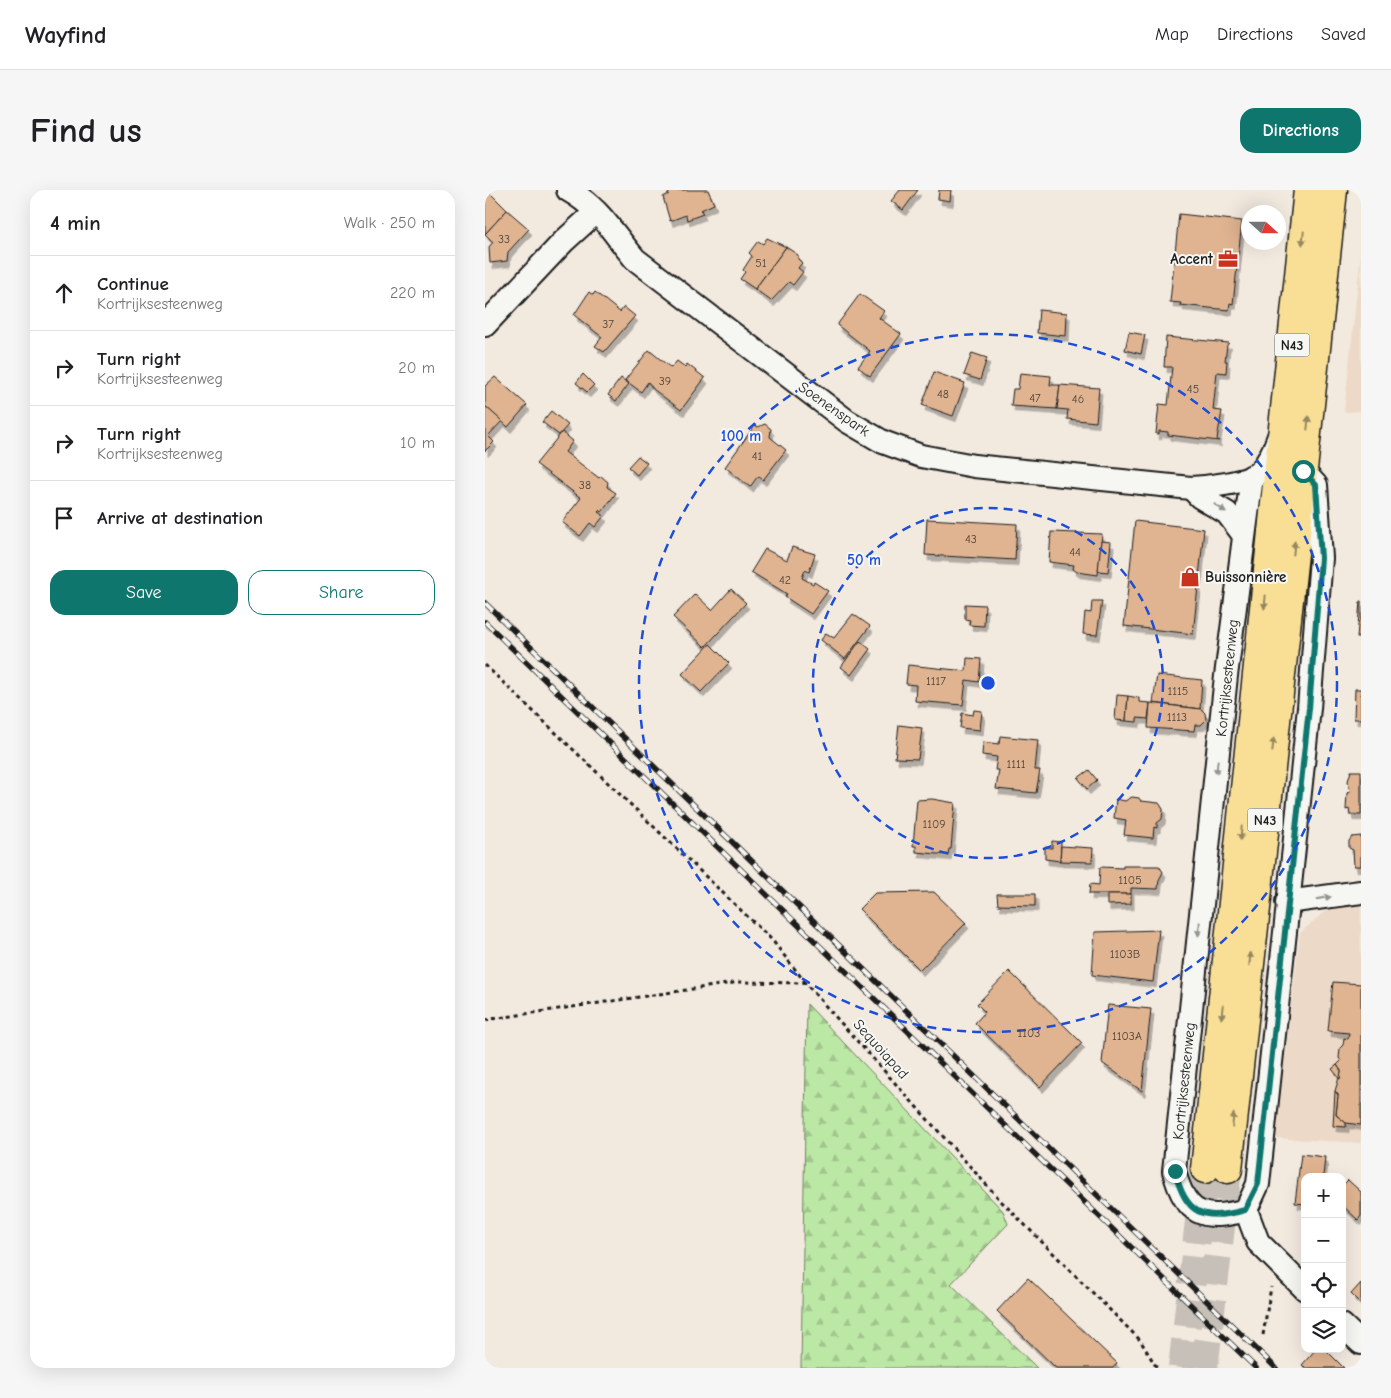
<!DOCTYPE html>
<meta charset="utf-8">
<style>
:root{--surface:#fff;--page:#f6f6f6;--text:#202124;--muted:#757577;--line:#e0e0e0;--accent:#0f766e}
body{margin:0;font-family:"Comic Neue",sans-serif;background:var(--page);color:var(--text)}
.controls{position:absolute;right:15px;bottom:15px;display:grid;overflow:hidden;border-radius:10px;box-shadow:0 5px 20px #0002}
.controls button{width:45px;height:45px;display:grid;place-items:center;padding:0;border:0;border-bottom:1px solid var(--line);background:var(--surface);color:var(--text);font:25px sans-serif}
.compass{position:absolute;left:756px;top:15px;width:45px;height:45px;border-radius:50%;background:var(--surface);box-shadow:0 5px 20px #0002;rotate:111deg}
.stop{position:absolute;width:15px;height:15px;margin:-11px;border:4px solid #0f766e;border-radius:50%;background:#fff}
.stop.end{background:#0f766e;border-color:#fff;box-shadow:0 1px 5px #0008}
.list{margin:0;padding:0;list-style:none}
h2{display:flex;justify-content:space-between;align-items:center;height:65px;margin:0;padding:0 20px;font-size:21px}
h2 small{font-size:16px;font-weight:400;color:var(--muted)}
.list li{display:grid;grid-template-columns:32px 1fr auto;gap:15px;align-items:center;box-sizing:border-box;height:75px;padding:0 20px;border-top:1px solid var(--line)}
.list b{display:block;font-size:19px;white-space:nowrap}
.list p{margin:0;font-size:16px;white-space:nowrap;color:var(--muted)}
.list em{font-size:16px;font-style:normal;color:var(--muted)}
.actions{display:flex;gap:10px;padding:15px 20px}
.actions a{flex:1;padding:11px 0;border:1px solid var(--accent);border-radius:15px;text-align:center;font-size:18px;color:var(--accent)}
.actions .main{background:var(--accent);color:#fff}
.icon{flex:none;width:28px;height:28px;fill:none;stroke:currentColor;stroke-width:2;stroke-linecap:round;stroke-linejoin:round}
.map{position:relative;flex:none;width:876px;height:1178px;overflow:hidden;border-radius:15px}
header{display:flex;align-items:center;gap:30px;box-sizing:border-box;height:70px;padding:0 25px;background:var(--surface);border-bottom:1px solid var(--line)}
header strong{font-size:24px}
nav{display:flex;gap:28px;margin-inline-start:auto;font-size:18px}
.intro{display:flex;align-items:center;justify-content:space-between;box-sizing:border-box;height:120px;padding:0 30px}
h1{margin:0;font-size:35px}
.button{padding:12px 22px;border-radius:15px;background:var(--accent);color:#fff;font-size:18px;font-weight:700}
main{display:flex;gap:30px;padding:0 30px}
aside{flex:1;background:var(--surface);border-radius:15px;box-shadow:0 5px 20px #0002}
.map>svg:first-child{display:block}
.built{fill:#edd9c8}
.forest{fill:url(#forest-firs);stroke:#6c8260}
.building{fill:#e0b491;stroke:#1c1c1c;filter:url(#shadow)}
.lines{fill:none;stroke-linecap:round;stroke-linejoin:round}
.primary-tunnel{stroke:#c7c0b8;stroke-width:28;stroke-dasharray:28 14;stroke-linecap:butt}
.street-casing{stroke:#1c1c1c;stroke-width:26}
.primary-casing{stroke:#1c1c1c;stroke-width:31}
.path{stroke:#1c1c1c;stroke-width:3;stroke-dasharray:4 4;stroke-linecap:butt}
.street{stroke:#f6f6f2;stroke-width:22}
.primary{stroke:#f9df96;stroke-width:28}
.rail-casing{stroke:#1c1c1c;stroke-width:5.5}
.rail{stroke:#f6f6f2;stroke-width:4;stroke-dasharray:11;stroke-linecap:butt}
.oneway{fill:#96875f}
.oneway2{fill:#949492}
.route{stroke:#0f766e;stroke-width:6}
.ring{fill:none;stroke:#1d4ed8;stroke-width:2.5;stroke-dasharray:9 6}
.labels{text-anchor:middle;stroke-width:4;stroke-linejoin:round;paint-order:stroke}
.number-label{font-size:12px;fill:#4d4239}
.shield{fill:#f6f6f2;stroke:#5d5d5c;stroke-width:1}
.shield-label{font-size:14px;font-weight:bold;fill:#1c1c1c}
.poi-label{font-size:15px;font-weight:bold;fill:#1c1c1c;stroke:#f6f6f2;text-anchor:end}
.street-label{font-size:15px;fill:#1c1c1c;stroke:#f6f6f2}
.centre{fill:#1d4ed8;stroke:#f6f6f2;stroke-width:2.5}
.ring-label{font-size:15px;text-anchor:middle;font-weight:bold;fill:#1d4ed8;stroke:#f6f6f2;stroke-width:4;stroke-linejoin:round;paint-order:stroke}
</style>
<header>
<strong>Wayfind</strong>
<nav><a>Map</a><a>Directions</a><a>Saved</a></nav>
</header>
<div class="intro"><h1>Find us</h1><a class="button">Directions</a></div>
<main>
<aside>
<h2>4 min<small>Walk · 250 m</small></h2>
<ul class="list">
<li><svg class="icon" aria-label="ahead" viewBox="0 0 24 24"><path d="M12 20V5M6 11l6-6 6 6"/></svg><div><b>Continue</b><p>Kortrijksesteenweg</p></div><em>220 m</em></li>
<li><svg class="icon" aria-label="right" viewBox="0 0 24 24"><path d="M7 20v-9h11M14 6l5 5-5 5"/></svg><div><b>Turn right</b><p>Kortrijksesteenweg</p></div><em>20 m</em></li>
<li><svg class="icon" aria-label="right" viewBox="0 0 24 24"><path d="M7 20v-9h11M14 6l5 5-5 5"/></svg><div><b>Turn right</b><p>Kortrijksesteenweg</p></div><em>10 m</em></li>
<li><svg class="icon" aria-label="arrive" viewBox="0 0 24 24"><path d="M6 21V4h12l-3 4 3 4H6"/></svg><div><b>Arrive at destination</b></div></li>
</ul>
<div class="actions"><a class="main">Save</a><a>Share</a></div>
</aside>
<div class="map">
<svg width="876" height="1178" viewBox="0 0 876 1178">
<defs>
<pattern id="forest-firs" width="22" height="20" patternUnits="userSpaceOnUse" patternTransform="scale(1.25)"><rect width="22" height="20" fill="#bce8a5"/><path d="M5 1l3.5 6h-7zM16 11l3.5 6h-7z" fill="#a1c68d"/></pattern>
<filter id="shadow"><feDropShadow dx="3" dy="5.5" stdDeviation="0" flood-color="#0004"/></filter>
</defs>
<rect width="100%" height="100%" fill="#f2e9df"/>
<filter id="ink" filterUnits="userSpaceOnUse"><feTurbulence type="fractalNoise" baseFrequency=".02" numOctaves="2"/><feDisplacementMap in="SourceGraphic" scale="10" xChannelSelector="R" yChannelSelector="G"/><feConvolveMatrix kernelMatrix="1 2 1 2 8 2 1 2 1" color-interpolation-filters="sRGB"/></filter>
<g filter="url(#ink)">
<g class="built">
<path d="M876 64V221L859 222Z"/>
<path d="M876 712V953L790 948 815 743 844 718Z"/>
</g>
<path class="forest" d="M322 814 518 1021 523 1034 466 1094 552 1178H316Z"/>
<g class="building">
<path d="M182 0H223L229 14 216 20 218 24 202 30 201 25 185 31 178 7 184 4Z"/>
<path d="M415 0H433L418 20 406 11Z"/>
<path d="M454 0H466L465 11 453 9Z"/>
<path d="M3 1 22 20 0 44V3Z"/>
<path d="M22 20 44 39 23 62 22 71 5 73 4 57 8 52 0 44Z"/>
<path d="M694 24 757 31 748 114 745 113 744 120 695 115 696 113 685 112Z"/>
<path d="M282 48 301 57 270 99 255 89 260 82 258 80 267 66 264 63 273 51 278 54Z"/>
<path d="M301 57 313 65V69L317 73 313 78 318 82 308 95 304 92 286 111 270 99Z"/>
<path d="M104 102 108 105 110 102 135 122 139 117 150 126 119 162 110 156 117 147 89 125Z"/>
<path d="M375 104 399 121 394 128 416 144 385 186 373 177 385 161 352 135Z"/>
<path d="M554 120 582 123 581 146 552 143Z"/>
<path d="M644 142 660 145 656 164 640 160Z"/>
<path d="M681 147 744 153 742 155 740 171H742L741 183 732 182 728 220 737 221 732 249 734 251 683 245V242L674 241V244H671L674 214 683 215 687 177H679Z"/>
<path d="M164 160 186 178 192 171 200 177 202 174 220 188 196 220 168 199 163 192 156 202 140 190Z"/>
<path d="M487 163 502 168 495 190 479 185Z"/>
<path d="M449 182 480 193 468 226 437 215Z"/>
<path d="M535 183 566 186 565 195H575L572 219 526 216 528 199H533Z"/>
<path d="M98 184 109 195 102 202 91 193Z"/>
<path d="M10 187 42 215 23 237 0 216V196Z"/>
<path d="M136 188 144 194 131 211 123 205Z"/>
<path d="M575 195 614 198 611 232 582 229 583 220 572 219Z"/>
<path d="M0 216 17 231 3 246 9 252 0 261Z"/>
<path d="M66 221 83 235 74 245 57 232Z"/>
<path d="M280 234 286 239 285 247 301 260 278 290 273 286 265 297 240 277 270 235 273 237Z"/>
<path d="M77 242 88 251 80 262 114 288 116 286 123 292 122 297 131 303 117 322 115 320 113 322 119 326 110 337 105 333 95 346 77 332 96 308 51 274Z"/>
<path d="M153 266 162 273 152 285 143 277Z"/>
<path d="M442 329 532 334 530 370 440 365Z"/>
<path d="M650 331 719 339 708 444 639 436Z"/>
<path d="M566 342 617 344 613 385 592 382 588 379 589 375 564 372Z"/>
<path d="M616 351 626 352 623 382 613 381Z"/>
<path d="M307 357 330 364 324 382 320 380 317 388 328 394 329 392 343 401 326 424 300 407 302 404 266 382 280 359 302 370Z"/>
<path d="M246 399 261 413 220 457 188 427 210 404 227 420Z"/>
<path d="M607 411H617L612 445 598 444 600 422 606 423Z"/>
<path d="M875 411H876V448H872Z"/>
<path d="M480 414 500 415 499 436 484 435 485 430 480 429Z"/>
<path d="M368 424 385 436 360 469 336 450 341 443 349 448Z"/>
<path d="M375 451 385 459 366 485 356 477Z"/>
<path d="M225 454 244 473 216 502 197 484Z"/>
<path d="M482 468 496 469 494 492 481 490 478 515 430 511 431 495 421 494 423 475 481 481Z"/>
<path d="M672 485 717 490 715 519 668 513Z"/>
<path d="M870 499H876V529H869Z"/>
<path d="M632 505 643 506 641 531 630 530Z"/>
<path d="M643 506 654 508V512L665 513 663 529 652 528V532L641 531Z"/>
<path d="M665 513 716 519 720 523 721 530 716 535H710L709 541 663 538Z"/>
<path d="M489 520 497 521 495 540 475 538 477 523 488 525Z"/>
<path d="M414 535 437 538 433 569 410 568Z"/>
<path d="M515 546 553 550 550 580H555L551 603 511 599 514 580H510L512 567 497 565 498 552 514 554Z"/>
<path d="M604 580 612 590 602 599 593 588Z"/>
<path d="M866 581H876V625H865L864 619 861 620 862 603 865 602 863 591Z"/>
<path d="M647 607 654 608 656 611 674 613 678 619 677 629 672 633V638L669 637 668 648 639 645 641 630 629 628 631 609 640 611Z"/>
<path d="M447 609 470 613 466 659H464L463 665 431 662V656H428L432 610Z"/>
<path d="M876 646V676H869L868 660 864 658V651L867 647Z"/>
<path d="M567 651 576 652 575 671 560 669V657L567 658Z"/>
<path d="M576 656 608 658 607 672 575 671Z"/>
<path d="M638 676H674L678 682 674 690 673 699 646 698V704H604L605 694 614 695 615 677 638 678Z"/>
<path d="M449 702 481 733 435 780 374 719 390 703Z"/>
<path d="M512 704H550V716L513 715Z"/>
<path d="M622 704H646V714L622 715Z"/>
<path d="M674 740 668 792 607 785 610 742Z"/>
<path d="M524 781 597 853 555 897 490 833 500 822 492 814Z"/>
<path d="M848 792 876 794V935L861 933 851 925 853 905 850 901 856 881 852 875 856 871 854 868 855 858 858 855 859 848 863 849 864 843 843 841Z"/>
<path d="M623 815 666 819 657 901 617 873Z"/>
<path d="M852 875 856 881 855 889 847 879Z"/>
<path d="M850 901 853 905 851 925 861 933V937L848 936Z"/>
<path d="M816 964 840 967 838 987H820V1014L810 1013Z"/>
<path d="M863 990 876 1002V1026L873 1030 857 1015V996Z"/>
<path d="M543 1088 632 1173 628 1178H571L512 1121Z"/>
<path d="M876 1093V1114L866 1104Z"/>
<path d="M831 1159H840L859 1178H820L817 1175Z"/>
</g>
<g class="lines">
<g class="primary-tunnel">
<path d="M697 1178 720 979"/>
<path d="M719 1178 743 979"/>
</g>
<defs>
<g id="street">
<path d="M83 0C116 19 126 41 150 69L362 231 398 252 436 266 489 276 706 298C721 297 760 293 772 284 782 276 790 258 794 246"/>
<path d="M0 135 79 51 111 22"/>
<path d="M767 286 741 486 689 981C700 1024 718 1032 761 1020L773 994 824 518 836 368 831 295 818 281"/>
<path d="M706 298 715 307 742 323 758 344"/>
<path d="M802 712 876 702"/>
<path d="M761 1020 773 1052 820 1099"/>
<path d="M857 1135 876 1153"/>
</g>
<g id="primary">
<path d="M720 979 823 0"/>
<path d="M743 979 848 0"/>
</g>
</defs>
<use href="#street" class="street-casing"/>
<use href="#primary" class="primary-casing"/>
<g class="path">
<path d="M0 475 287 750 320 792"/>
<path d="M0 830 255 792 320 793 517 1012 655 1150 672 1178"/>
<path d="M778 1145 786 1097"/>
</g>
<use href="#street" class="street"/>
<use href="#primary" class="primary"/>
<defs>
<g id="rail">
<path d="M0 413 791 1178"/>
<path d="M0 432 771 1178"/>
</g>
</defs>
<use href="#rail" class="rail-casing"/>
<use href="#rail" class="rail"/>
</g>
<defs><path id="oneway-solid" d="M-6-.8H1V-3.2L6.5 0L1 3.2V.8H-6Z" transform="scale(1.25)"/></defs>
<g class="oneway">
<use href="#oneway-solid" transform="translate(818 48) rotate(96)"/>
<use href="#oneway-solid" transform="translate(823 233) rotate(-84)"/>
<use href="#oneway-solid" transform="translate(809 358) rotate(-84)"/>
<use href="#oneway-solid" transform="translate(780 412) rotate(96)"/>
<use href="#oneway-solid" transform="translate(788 555) rotate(-84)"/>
<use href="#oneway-solid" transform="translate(756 643) rotate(96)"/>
<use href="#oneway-solid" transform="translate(765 769) rotate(-84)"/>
<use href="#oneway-solid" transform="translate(737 822) rotate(96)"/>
<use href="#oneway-solid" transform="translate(748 930) rotate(-84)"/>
</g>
<g class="oneway2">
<use href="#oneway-solid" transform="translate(735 318) rotate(33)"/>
<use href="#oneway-solid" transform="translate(732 577) rotate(96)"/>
<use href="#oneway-solid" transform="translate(839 708) rotate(-9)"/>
<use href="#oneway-solid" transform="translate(714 739) rotate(96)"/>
</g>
</g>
<g class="lines" filter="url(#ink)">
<path class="route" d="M690 981C700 1024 718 1032 760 1020L773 994 824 518 836 368 831 295 818 281"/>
</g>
<g class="ring">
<circle cx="503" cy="493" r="175"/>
<circle cx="503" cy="493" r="349"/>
</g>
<defs>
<symbol id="office-bare" viewBox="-9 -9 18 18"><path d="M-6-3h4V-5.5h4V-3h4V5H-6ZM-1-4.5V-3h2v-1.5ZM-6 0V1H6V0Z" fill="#c8321e" stroke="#f6f6f2" stroke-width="2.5" paint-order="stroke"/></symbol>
<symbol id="shop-bare" viewBox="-9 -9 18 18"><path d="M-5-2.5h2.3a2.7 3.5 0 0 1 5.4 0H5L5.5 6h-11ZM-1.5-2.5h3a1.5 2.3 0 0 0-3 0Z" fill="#c8321e" stroke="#f6f6f2" stroke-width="2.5" paint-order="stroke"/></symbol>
</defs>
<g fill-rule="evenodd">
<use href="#office-bare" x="729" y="55" width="28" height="28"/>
<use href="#shop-bare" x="691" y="373" width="28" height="28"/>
</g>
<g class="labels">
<g class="number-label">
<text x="19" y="53">33</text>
<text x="276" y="77">51</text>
<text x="123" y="138">37</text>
<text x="180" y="195">39</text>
<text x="708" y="203">45</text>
<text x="458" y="208">48</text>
<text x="550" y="212">47</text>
<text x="593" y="213">46</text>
<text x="272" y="270">41</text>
<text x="100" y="299">38</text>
<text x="486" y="353">43</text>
<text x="590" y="366">44</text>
<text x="300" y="394">42</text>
<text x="451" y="495">1117</text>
<text x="693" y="505">1115</text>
<text x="692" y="531">1113</text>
<text x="531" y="578">1111</text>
<text x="449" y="638">1109</text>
<text x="645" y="694">1105</text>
<text x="640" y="768">1103B</text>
<text x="544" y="847">1103</text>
<text x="642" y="850">1103A</text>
</g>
<g class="shield">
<rect x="789.5" y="143.5" width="35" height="23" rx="4"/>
<rect x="762.5" y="618.5" width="35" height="23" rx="4"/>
</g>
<g class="shield-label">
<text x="807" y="160">N43</text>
<text x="780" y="635">N43</text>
</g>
<g class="poi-label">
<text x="728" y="74">Accent</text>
<text x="720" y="392" text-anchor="start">Buissonnière</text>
</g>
<g class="street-label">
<text transform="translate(349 219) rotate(35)" y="5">Soenenspark</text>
<text transform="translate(742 488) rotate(-84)" y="5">Kortrijksesteenweg</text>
<text transform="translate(396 859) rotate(48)" y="5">Sequoiapad</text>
<text transform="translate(699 891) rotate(-84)" y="5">Kortrijksesteenweg</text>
</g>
</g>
<circle cx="503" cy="493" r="8" class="centre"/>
<g class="ring-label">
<text x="256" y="251">100 m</text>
<text x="379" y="375">50 m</text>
</g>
</svg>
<div class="controls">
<button>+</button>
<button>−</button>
<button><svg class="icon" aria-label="locate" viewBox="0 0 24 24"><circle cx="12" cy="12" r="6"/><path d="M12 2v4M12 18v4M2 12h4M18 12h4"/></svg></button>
<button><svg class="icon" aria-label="layers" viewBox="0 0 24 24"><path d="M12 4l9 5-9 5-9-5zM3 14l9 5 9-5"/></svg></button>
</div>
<svg class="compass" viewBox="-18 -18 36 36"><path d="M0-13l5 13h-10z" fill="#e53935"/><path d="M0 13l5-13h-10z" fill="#757577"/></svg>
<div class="stop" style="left:818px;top:281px"></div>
<div class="stop end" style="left:690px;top:981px"></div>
</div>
</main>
